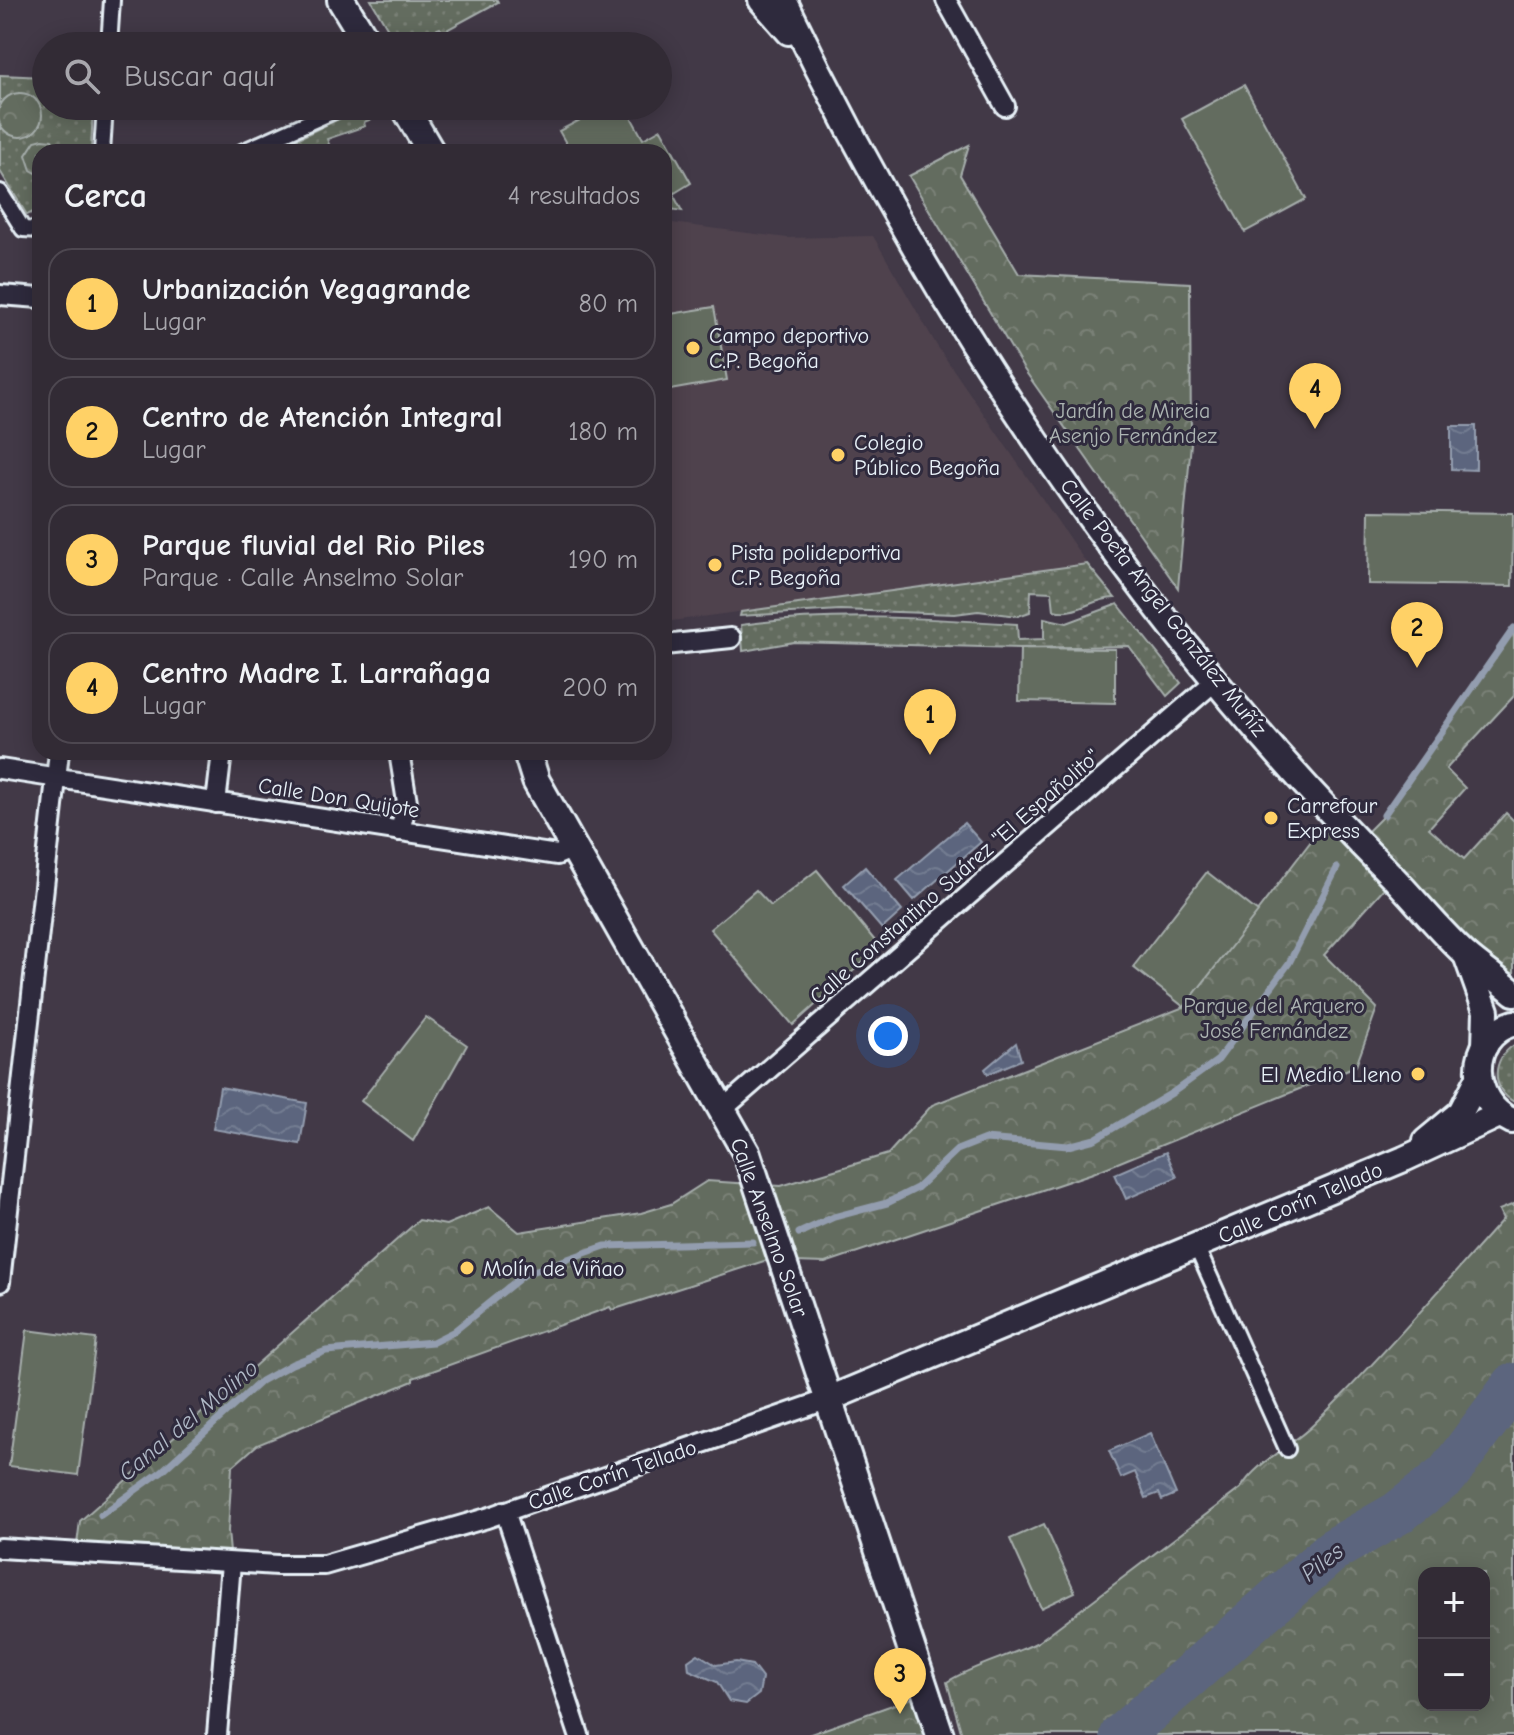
<!DOCTYPE html>
<html lang="es">
<meta charset="utf-8">
<style>
:root{--surface:#322b35;--page:#3d3741;--text:#f1f3f6;--muted:#a8a7ad;--line:#4d4750;--accent:#ffd166}
body{margin:0;font-family:"Comic Neue",sans-serif;background:var(--page);color:var(--text)}
.controls{position:absolute;right:24px;bottom:24px;display:grid;overflow:hidden;border-radius:16px;box-shadow:0 4px 20px #0003}
.controls button{width:72px;height:72px;display:grid;place-items:center;padding:0;border:0;border-bottom:2px solid var(--line);background:var(--surface);color:var(--text);font:40px sans-serif}
.you{position:absolute;left:888px;top:1036px;width:28px;height:28px;margin:-20px;border:6px solid #fff;border-radius:50%;background:#1a73e8;box-shadow:0 0 0 12px #1a73e833}
.badge{display:grid;place-items:center;width:52px;height:52px;border-radius:50%;background:var(--accent);color:#111;font-size:26px;font-weight:700}
.pin{position:absolute;translate:-50% -66px;filter:drop-shadow(0 2px 4px #0008)}
.pin::after{content:'';position:absolute;top:42px;width:28px;height:24px;background:inherit;clip-path:polygon(0 0,100% 0,50% 100%)}
.list{margin:0;padding:0;list-style:none}
h2{display:flex;justify-content:space-between;align-items:center;height:104px;margin:0;padding:0 32px;font-size:34px}
h2 small{font-size:26px;font-weight:400;color:var(--muted)}
.list li{display:grid;grid-template-columns:52px 1fr auto;gap:24px;align-items:center;box-sizing:border-box;height:112px;margin:0 16px 16px;padding:0 16px;border:2px solid var(--line);border-radius:24px}
.list b{display:block;font-size:30px;white-space:nowrap}
.list p{margin:0;font-size:26px;white-space:nowrap;color:var(--muted)}
.list em{font-size:26px;font-style:normal;color:var(--muted)}
.icon{flex:none;width:44px;height:44px;fill:none;stroke:currentColor;stroke-width:2;stroke-linecap:round;stroke-linejoin:round}
.map{position:relative;flex:none;width:1514px;height:1735px;overflow:hidden}
.search{position:absolute;background:var(--surface);box-shadow:0 4px 20px #0003;left:32px;top:32px;width:640px;height:88px;display:flex;align-items:center;gap:20px;box-sizing:border-box;padding:0 28px;border-radius:44px;color:var(--muted);font-size:30px}
.panel{position:absolute;background:var(--surface);box-shadow:0 4px 20px #0003;left:32px;top:144px;width:640px;height:616px;border-radius:24px}
.map>svg:first-child{display:block}
.built{fill:#50434e}
.grass{fill:url(#grass-dots);stroke:#a6aeac;stroke-width:2}
.park{fill:url(#park-crowns);stroke:#a6aeac;stroke-width:2;fill-rule:evenodd}
.garden{fill:#646c5f;stroke:#a6aeac;stroke-width:2}
.water{fill:url(#water-waves);stroke:#939daf;stroke-width:2}
.lines{fill:none;stroke-linecap:round;stroke-linejoin:round}
.stream{stroke:#939daf;stroke-width:7}
.river{stroke:#5b657e;stroke-width:44}
.pedestrian-casing{stroke:#e8f1f8;stroke-width:20}
.minor-casing{stroke:#e8f1f8;stroke-width:24}
.tertiary-casing{stroke:#e8f1f8;stroke-width:30}
.secondary-casing{stroke:#e8f1f8;stroke-width:32}
.pedestrian{stroke:#2f2a3d;stroke-width:14}
.minor{stroke:#2f2a3d;stroke-width:18}
.tertiary{stroke:#2f2a3d;stroke-width:24}
.secondary{stroke:#2f2a3d;stroke-width:26}
.poi-dot{fill:#ffd166;stroke:#2f2a3d;stroke-width:3}
.labels{text-anchor:middle;stroke-width:6;stroke-linejoin:round;paint-order:stroke}
.poi-label{font-size:22px;fill:#e8f1f8;stroke:#2f2a3d;text-anchor:start}
.park-label{font-size:22px;fill:#adb5b3;stroke:#2f2a3d}
.street-label{font-size:22px;fill:#e8f1f8;stroke:#2f2a3d}
.water-label{font-size:24px;font-style:italic;fill:#b0b9c7;stroke:#2f2a3d}
</style>
<div class="map">
<svg width="1514" height="1735" viewBox="0 0 1514 1735">
<defs>
<pattern id="grass-dots" width="8" height="8" patternUnits="userSpaceOnUse" patternTransform="scale(2)"><rect width="8" height="8" fill="#646c5f"/><path d="M2 2h.1M6 6h.1" fill="none" stroke="#7a8177" stroke-width="1.8" stroke-linecap="round"/></pattern>
<pattern id="park-crowns" width="20" height="18" patternUnits="userSpaceOnUse" patternTransform="scale(2)"><rect width="20" height="18" fill="#646c5f"/><path d="M2 6a3 3 0 1 1 6 0M12 15a3 3 0 1 1 6 0" fill="none" stroke="#7a8177"/></pattern>
<pattern id="water-waves" width="16" height="10" patternUnits="userSpaceOnUse" patternTransform="scale(2)"><rect width="16" height="10" fill="#5b657e"/><path d="M0 5q4-4 8 0t8 0" fill="none" stroke="#737c91"/></pattern>
</defs>
<rect width="100%" height="100%" fill="#423947"/>
<filter id="ink" filterUnits="userSpaceOnUse"><feTurbulence type="fractalNoise" baseFrequency=".0125" numOctaves="2"/><feDisplacementMap in="SourceGraphic" scale="16" xChannelSelector="R" yChannelSelector="G"/><feConvolveMatrix kernelMatrix="1 2 1 2 8 2 1 2 1" color-interpolation-filters="sRGB"/></filter>
<g filter="url(#ink)">
<path class="built" d="M664 222 787 238 873 236 937 346 1087 564 664 622Z"/>
<g class="grass">
<path d="M371 0H497L498 2 443 32 440 28 423 35 425 41 416 46H398Z"/>
<path d="M0 75 46 77V106H93L91 152H40V209L27 215 0 171Z"/>
<path d="M365 106 374 118 364 122 365 126 327 139 332 152H270Z"/>
<path d="M1087 564 1115 598C1091 598 1077 616 1054 610L1052 592 1031 591 1030 612 1018 616 978 611 955 614 840 610 740 616 741 612Z"/>
<path d="M1118 604 1181 683 1167 696 1129 646 1020 648 794 642 743 651 741 625C829 612 928 618 1017 624L1018 640 1044 639V618L1067 623Z"/>
<path d="M1514 1045V1102C1490 1088 1492 1059 1514 1045Z"/>
</g>
<g class="park">
<circle cx="20" cy="115" r="22"/>
<path d="M43 139 52 140 62 152H40V175L31 170 26 155 35 141Z"/>
<path d="M969 145 960 175 1019 274 1190 283 1191 443 1178 588 1023 368 909 176Z"/>
<path d="M1514 628V696L1446 769 1465 788 1429 828 1464 859 1506 813 1514 821V981L1393 878 1324 955 1377 1008 1356 1066 1093 1173 825 1263 764 1261 612 1310 610 1307 413 1378V1381L257 1445 232 1467 228 1531 231 1563 76 1552 80 1521 419 1220 446 1225 489 1207 519 1232 641 1213 671 1204 707 1181 781 1186 888 1154 932 1105 1184 1007 1331 815 1357 842 1384 815Z"/>
<path d="M1514 1204V1735H962L947 1682C975 1664 1009 1657 1038 1642L1241 1488C1257 1461 1291 1447 1314 1424 1380 1359 1441 1288 1503 1219L1499 1210ZM1424 1573H1484V1705H1424Z"/>
<path d="M926 1693 940 1735H808Z"/>
</g>
<g class="garden">
<path d="M1244 85 1306 199 1245 232 1182 119Z"/>
<path d="M573 106H625L643 139 661 129 691 183 673 194 682 211 664 208V152H571L559 131 580 120Z"/>
<path d="M714 307 727 380 664 391V315Z"/>
<path d="M1369 511 1513 513 1512 586 1368 584Z"/>
<path d="M1020 648 1115 649V703L1019 701Z"/>
<path d="M817 870 880 947 793 1025 710 929 756 890 771 906Z"/>
<path d="M1207 872 1258 912 1184 1007 1133 967Z"/>
<path d="M426 1017 467 1045 413 1141 361 1101Z"/>
<path d="M27 1330 96 1339 78 1475 9 1466Z"/>
<path d="M1044 1524 1075 1592 1041 1608 1010 1539Z"/>
</g>
<g class="water">
<path d="M1451 426H1476V470L1451 469Z"/>
<path d="M964 823 981 842 914 900 897 880Z"/>
<path d="M865 867 902 911 882 929 844 885Z"/>
<path d="M1016 1043 1021 1060 988 1074 985 1069Z"/>
<path d="M220 1087 307 1103 300 1144 213 1129Z"/>
<path d="M1166 1152 1177 1177 1126 1199 1115 1174Z"/>
<path d="M1150 1433 1176 1494 1162 1500 1159 1493 1146 1498 1135 1472 1121 1478 1109 1451Z"/>
<path d="M698 1654 716 1665 736 1662 752 1665 762 1678 759 1694 746 1704 729 1701 717 1682 689 1670 688 1661Z"/>
</g>
<g class="lines">
<g class="stream">
<path d="M1384 815 1514 628"/>
<path d="M799 1233 834 1217 887 1203 917 1188 957 1150 985 1139 1068 1146 1095 1139 1172 1093 1218 1060 1289 963 1337 868"/>
<path d="M101 1515 162 1471 261 1381 292 1364 326 1351 433 1342 453 1332 525 1274 605 1246 753 1242"/>
</g>
<path class="river" d="M1122 1735 1333 1550 1398 1513 1447 1475 1514 1385"/>
<defs>
<g id="pedestrian">
<path d="M109 46 112 0"/>
<path d="M102 152 105 106"/>
<path d="M242 152 345 106"/>
<path d="M0 192 23 229 40 230"/>
<path d="M1196 1246 1287 1449"/>
</g>
<g id="minor">
<path d="M946 0 1005 106"/>
<path d="M0 295 40 298"/>
<path d="M664 645 731 638"/>
<path d="M399 752 407 802 400 831"/>
<path d="M0 769 557 855 574 848"/>
<path d="M216 803 222 752"/>
<path d="M724 1108 1215 681"/>
<path d="M0 1282 59 752"/>
<path d="M505 1511 579 1735"/>
<path d="M0 1548 277 1565H324L487 1518 829 1399"/>
<path d="M217 1735 231 1563"/>
</g>
<g id="tertiary">
<path d="M761 0 789 32"/>
<path d="M784 0C936 317 1143 627 1393 877 1417 902 1439 930 1465 954 1481 968 1498 979 1514 993"/>
<path d="M1466 955 1486 1011 1485 1046"/>
<path d="M1512 1121C1470 1102 1465 1038 1514 1023"/>
<path d="M1426 1141 1461 1112 1478 1079"/>
<path d="M829 1399 1404 1159 1499 1115"/>
</g>
<g id="secondary">
<path d="M341 0 369 46"/>
<path d="M404 106 431 152"/>
<path d="M527 752 536 781 747 1154 940 1735"/>
</g>
</defs>
<use href="#pedestrian" class="pedestrian-casing"/>
<use href="#minor" class="minor-casing"/>
<use href="#tertiary" class="tertiary-casing"/>
<use href="#secondary" class="secondary-casing"/>
<use href="#pedestrian" class="pedestrian"/>
<use href="#minor" class="minor"/>
<use href="#tertiary" class="tertiary"/>
<use href="#secondary" class="secondary"/>
</g>
</g>
<g class="poi-dot">
<circle cx="693" cy="348" r="8"/>
<circle cx="838" cy="455" r="8"/>
<circle cx="715" cy="565" r="8"/>
<circle cx="1271" cy="818" r="8"/>
<circle cx="1418" cy="1074" r="8"/>
<circle cx="467" cy="1268" r="8"/>
</g>
<g class="labels">
<g class="poi-label">
<text x="709" y="343">Campo deportivo<tspan x="709" dy="25">C.P. Begoña</tspan></text>
<text x="854" y="450">Colegio<tspan x="854" dy="25">Público Begoña</tspan></text>
<text x="731" y="560">Pista polideportiva<tspan x="731" dy="25">C.P. Begoña</tspan></text>
<text x="1287" y="813">Carrefour<tspan x="1287" dy="25">Express</tspan></text>
<text x="1402" y="1082" text-anchor="end">El Medio Lleno</text>
<text x="483" y="1276">Molín de Viñao</text>
</g>
<g class="park-label">
<text x="1133" y="418">Jardín de Mireia<tspan x="1133" dy="25">Asenjo Fernández</tspan></text>
<text x="1274" y="1013">Parque del Arquero<tspan x="1274" dy="25">José Fernández</tspan></text>
</g>
<g class="street-label">
<text transform="translate(1164 607) rotate(52)" y="8">Calle Poeta Angel González Muñíz</text>
<text transform="translate(339 797) rotate(9)" y="8">Calle Don Quijote</text>
<text transform="translate(954 876) rotate(-41)" y="8">Calle Constantino Suárez "El Españolito"</text>
<text transform="translate(1300 1202) rotate(-23)" y="8">Calle Corín Tellado</text>
<text transform="translate(770 1227) rotate(70)" y="8">Calle Anselmo Solar</text>
<text transform="translate(612 1474) rotate(-19)" y="8">Calle Corín Tellado</text>
</g>
<g class="water-label">
<text transform="translate(188 1420) rotate(-40)" y="8">Canal del Molino</text>
<text transform="translate(1322 1562) rotate(-38)" y="8">Piles</text>
</g>
</g>
</svg>
<div class="controls">
<button>+</button>
<button>−</button>
</div>
<div class="you"></div>
<div class="pin badge" style="left:930px;top:755px">1</div>
<div class="pin badge" style="left:1417px;top:668px">2</div>
<div class="pin badge" style="left:900px;top:1714px">3</div>
<div class="pin badge" style="left:1315px;top:429px">4</div>
<div class="search"><svg class="icon" aria-label="search" viewBox="0 0 24 24"><circle cx="10" cy="10" r="6"/><path d="M15 15l6 6"/></svg>Buscar aquí</div>
<section class="panel">
<h2>Cerca<small>4 resultados</small></h2>
<ul class="list">
<li><span class="badge">1</span><div><b>Urbanización Vegagrande</b><p>Lugar</p></div><em>80 m</em></li>
<li><span class="badge">2</span><div><b>Centro de Atención Integral</b><p>Lugar</p></div><em>180 m</em></li>
<li><span class="badge">3</span><div><b>Parque fluvial del Rio Piles</b><p>Parque · Calle Anselmo Solar</p></div><em>190 m</em></li>
<li><span class="badge">4</span><div><b>Centro Madre I. Larrañaga</b><p>Lugar</p></div><em>200 m</em></li>
</ul>
</section>
</div>
